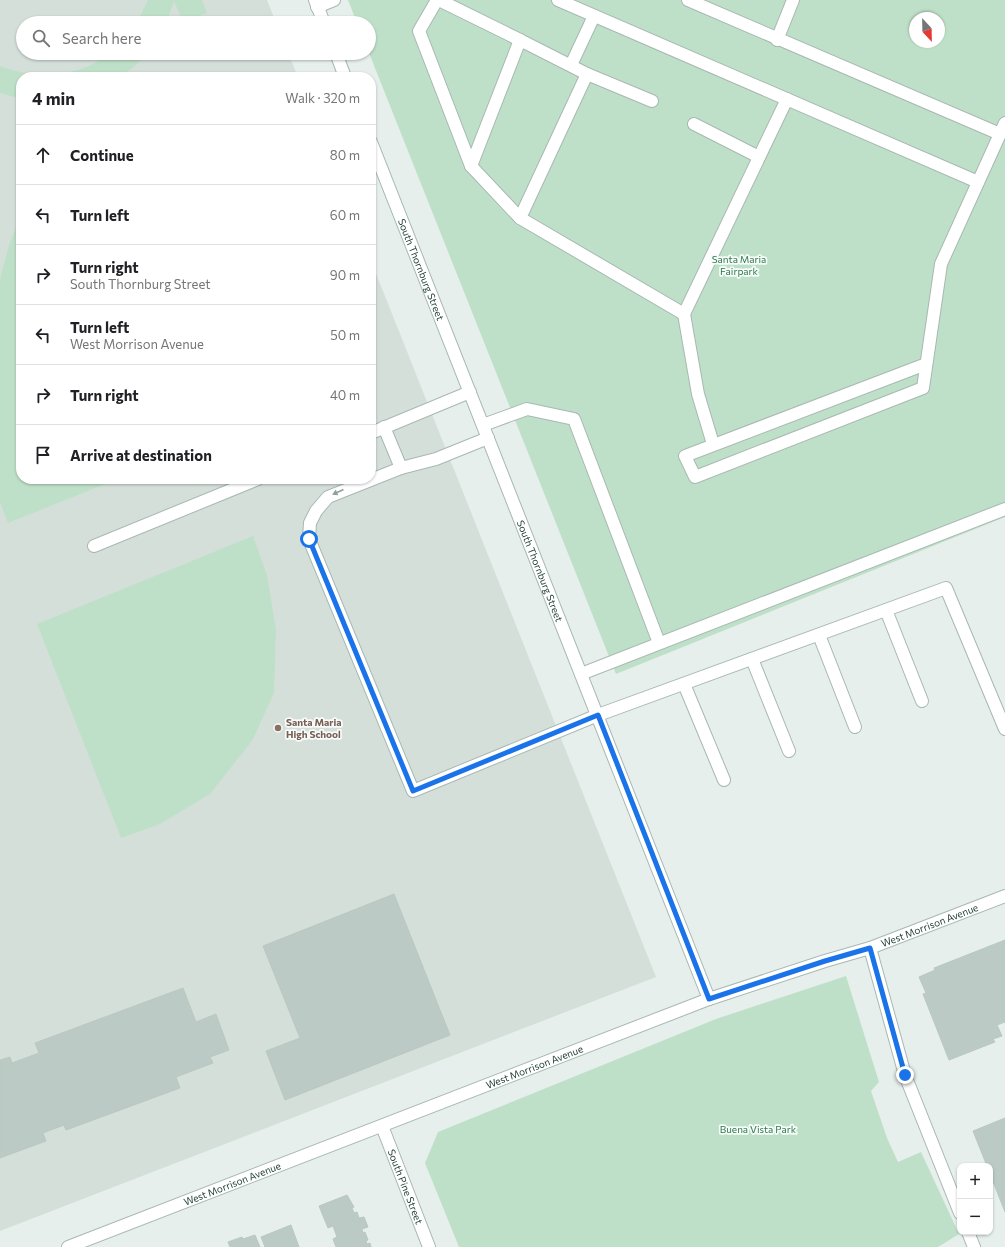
<!DOCTYPE html>
<meta charset="utf-8">
<style>
:root{--surface:#fff;--page:#f2f2f2;--text:#202124;--muted:#757577;--line:#e0e0e0}
body{margin:0;font-family:Commissioner,sans-serif;background:var(--page);color:var(--text)}
.controls{position:absolute;right:12px;bottom:12px;display:grid;overflow:hidden;border-radius:8px;box-shadow:0 1px 3px #0004}
.controls button{width:36px;height:36px;display:grid;place-items:center;padding:0;border:0;border-bottom:1px solid var(--line);background:var(--surface);color:var(--text);font:20px sans-serif}
.compass{position:absolute;left:909px;top:12px;width:36px;height:36px;border-radius:50%;background:var(--surface);box-shadow:0 1px 3px #0004;rotate:158deg}
.stop{position:absolute;width:12px;height:12px;margin:-9px;border:3px solid #1a73e8;border-radius:50%;background:#fff}
.stop.end{background:#1a73e8;border-color:#fff;box-shadow:0 1px 4px #0008}
.list{margin:0;padding:0;list-style:none}
h2{display:flex;justify-content:space-between;align-items:center;height:52px;margin:0;padding:0 16px;font-size:17px}
h2 small{font-size:13px;font-weight:400;color:var(--muted)}
.list li{display:grid;grid-template-columns:26px 1fr auto;gap:12px;align-items:center;box-sizing:border-box;height:60px;padding:0 16px;border-top:1px solid var(--line)}
.list b{display:block;font-size:15px;white-space:nowrap}
.list p{margin:0;font-size:13px;white-space:nowrap;color:var(--muted)}
.list em{font-size:13px;font-style:normal;color:var(--muted)}
.icon{flex:none;width:22px;height:22px;fill:none;stroke:currentColor;stroke-width:2;stroke-linecap:round;stroke-linejoin:round}
.map{position:relative;flex:none;width:1005px;height:1247px;overflow:hidden}
.search{position:absolute;background:var(--surface);box-shadow:0 1px 3px #0004;left:16px;top:16px;width:360px;height:44px;display:flex;align-items:center;gap:10px;box-sizing:border-box;padding:0 14px;border-radius:22px;color:var(--muted);font-size:15px}
.panel{position:absolute;background:var(--surface);box-shadow:0 1px 3px #0004;left:16px;top:72px;width:360px;height:412px;border-radius:16px}
.map>svg:first-child{display:block}
.built{fill:#d4dfda}
.green{fill:#bfe0c8;fill-rule:evenodd}
.building{fill:#bbcac4;stroke:#b8c9c2}
.lines{fill:none;stroke-linecap:round;stroke-linejoin:round}
.service-casing{stroke:#a8b8b2;stroke-width:14}
.minor-casing{stroke:#a8b8b2;stroke-width:14}
.tertiary-casing{stroke:#a8b8b2;stroke-width:14}
.service{stroke:#fff;stroke-width:12}
.minor{stroke:#fff;stroke-width:12}
.tertiary{stroke:#fff;stroke-width:12}
.oneway{fill:#92a09c}
.route{stroke:#1a73e8;stroke-width:5}
.education-dot{fill:#8d6e63;stroke:#f7fbf9;stroke-width:1.5}
.labels{text-anchor:middle;stroke-width:3.5;stroke-linejoin:round;paint-order:stroke}
.park-label{font-size:10px;fill:#2d7a4b;stroke:#f7fbf9}
.street-label{font-size:10px;fill:#24423a;stroke:#f7fbf9}
.education-label{font-size:10px;font-weight:bold;fill:#785e54;stroke:#f7fbf9;text-anchor:start}
</style>
<div class="map">
<svg width="1005" height="1247" viewBox="0 0 1005 1247">
<rect width="100%" height="100%" fill="#e6efeb"/>
<path class="built" d="M0 0H267L276 23H23V53H288L298 77H21V479H371V261L656 977 0 1231Z"/>
<g class="green">
<path d="M148 0H202L207 13 183 22 174 1 166 23H137Z"/>
<path d="M348 0H1005V517L616 674 369 53V23H357ZM915 18H939V42H915Z"/>
<path d="M110 53H147L134 67 120 77H21V99L0 93V66C37 80 78 78 110 53Z"/>
<path d="M21 214V479H118L8 523 0 502V279L9 245Z"/>
<path d="M253 536 267 575 276 630 274 693 252 741 210 794 160 824 121 838 37 624Z"/>
<path d="M846 976 879 1082 871 1091 887 1138 898 1162 921 1152 959 1234 938 1247H459L425 1163 438 1132 716 1019Z"/>
</g>
<g class="building">
<path d="M394 894 450 1035 285 1100 266 1051 300 1038 263 946Z"/>
<path d="M1005 940V1022L997 1025 1002 1036 993 1039 995 1042 949 1060 923 994 926 993 919 977 935 970 934 968Z"/>
<path d="M183 988 196 1022 216 1014 229 1050 210 1057 213 1063 176 1077 180 1088 66 1130 64 1125 43 1133 46 1141 0 1158V1060L10 1057 12 1063 39 1053 35 1043Z"/>
<path d="M1005 1118V1212L990 1174V1166H987L973 1131Z"/>
<path d="M347 1195 354 1207 352 1208 354 1213 357 1212 359 1218 364 1217 368 1227 362 1229 363 1233 365 1232 368 1240 366 1241 367 1244 370 1243 371 1247H336L333 1239 337 1237 333 1226 328 1228 319 1206Z"/>
<path d="M291 1225 299 1247H265L261 1237Z"/>
<path d="M255 1235 260 1247H230L228 1242 242 1237 243 1239Z"/>
</g>
<g class="lines">
<defs>
<g id="service">
<path d="M437 0 419 31 471 166"/>
<path d="M439 0 520 40 471 166 520 218"/>
<path d="M558 0 978 182"/>
<path d="M688 0 1000 134"/>
<path d="M317 7 334 0"/>
<path d="M520 40 587 74 520 218 684 314 787 99"/>
<path d="M777 40 793 0"/>
<path d="M571 65 594 16"/>
<path d="M587 74 652 101"/>
<path d="M694 124 759 157"/>
<path d="M684 314 698 394 713 444"/>
<path d="M926 364 685 456 695 477 923 388 941 264 1005 123"/>
<path d="M483 425 527 409 574 419 659 643"/>
<path d="M384 427 401 468"/>
<path d="M371 433 470 392"/>
<path d="M488 438 436 459 401 468 328 497 316 511 310 523 309 539 413 791 598 715 946 588 1005 729"/>
<path d="M94 546 258 479"/>
<path d="M886 610 922 701"/>
<path d="M819 635 855 727"/>
<path d="M752 659 789 751"/>
<path d="M581 674 1005 509"/>
<path d="M684 684 724 780"/>
<path d="M870 948 905 1075 960 1213"/>
<path d="M968 1232 974 1247"/>
</g>
<g id="minor">
<path d="M315 0 324 23"/>
<path d="M336 53 345 77"/>
<path id="s1" d="M371 142 709 999"/>
<path id="s2" d="M382 1126 429 1247"/>
</g>
<g id="tertiary">
<path id="s3" d="M68 1247 709 999 825 961 870 948 1005 896"/>
</g>
</defs>
<use href="#service" class="service-casing"/>
<use href="#minor" class="minor-casing"/>
<use href="#tertiary" class="tertiary-casing"/>
<use href="#service" class="service"/>
<use href="#minor" class="minor"/>
<use href="#tertiary" class="tertiary"/>
</g>
<defs><path id="oneway-solid" d="M-6-.8H1V-3.2L6.5 0L1 3.2V.8H-6Z"/></defs>
<use class="oneway" href="#oneway-solid" transform="translate(338 492) rotate(156)"/>
<g class="lines">
<path class="route" d="M309 539 413 791 598 715 709 999 825 961 870 948 905 1075"/>
</g>
<circle class="education-dot" cx="278" cy="728" r="4"/>
<g class="labels">
<g class="park-label">
<text x="739" y="263">Santa Maria<tspan x="739" dy="12">Fairpark</tspan></text>
<text x="758" y="1133">Buena Vista Park</text>
</g>
<g class="street-label">
<text dy="4" stroke="none"><textPath href="#s1" startOffset="137">South Thornburg Street</textPath></text>
<text dy="4" stroke="none"><textPath href="#s1" startOffset="461">South Thornburg Street</textPath></text>
<text dy="4" stroke="none"><textPath href="#s3" startOffset="920">West Morrison Avenue</textPath></text>
<text dy="4" stroke="none"><textPath href="#s3" startOffset="500">West Morrison Avenue</textPath></text>
<text dy="4" stroke="none"><textPath href="#s3" startOffset="176">West Morrison Avenue</textPath></text>
<text dy="4" stroke="none"><textPath href="#s2" startOffset="65">South Pine Street</textPath></text>
</g>
<g class="education-label">
<text x="286" y="726">Santa Maria<tspan x="286" dy="12">High School</tspan></text>
</g>
</g>
</svg>
<div class="controls">
<button>+</button>
<button>−</button>
</div>
<svg class="compass" viewBox="-18 -18 36 36"><path d="M0-13l5 13h-10z" fill="#e53935"/><path d="M0 13l5-13h-10z" fill="#757577"/></svg>
<div class="stop" style="left:309px;top:539px"></div>
<div class="stop end" style="left:905px;top:1075px"></div>
<div class="search"><svg class="icon" aria-label="search" viewBox="0 0 24 24"><circle cx="10" cy="10" r="6"/><path d="M15 15l6 6"/></svg>Search here</div>
<section class="panel">
<h2>4 min<small>Walk · 320 m</small></h2>
<ul class="list">
<li><svg class="icon" aria-label="ahead" viewBox="0 0 24 24"><path d="M12 20V5M6 11l6-6 6 6"/></svg><div><b>Continue</b></div><em>80 m</em></li>
<li><svg class="icon" aria-label="left" viewBox="0 0 24 24"><path d="M17 20v-9H6M10 6l-5 5 5 5"/></svg><div><b>Turn left</b></div><em>60 m</em></li>
<li><svg class="icon" aria-label="right" viewBox="0 0 24 24"><path d="M7 20v-9h11M14 6l5 5-5 5"/></svg><div><b>Turn right</b><p>South Thornburg Street</p></div><em>90 m</em></li>
<li><svg class="icon" aria-label="left" viewBox="0 0 24 24"><path d="M17 20v-9H6M10 6l-5 5 5 5"/></svg><div><b>Turn left</b><p>West Morrison Avenue</p></div><em>50 m</em></li>
<li><svg class="icon" aria-label="right" viewBox="0 0 24 24"><path d="M7 20v-9h11M14 6l5 5-5 5"/></svg><div><b>Turn right</b></div><em>40 m</em></li>
<li><svg class="icon" aria-label="arrive" viewBox="0 0 24 24"><path d="M6 21V4h12l-3 4 3 4H6"/></svg><div><b>Arrive at destination</b></div></li>
</ul>
</section>
</div>
